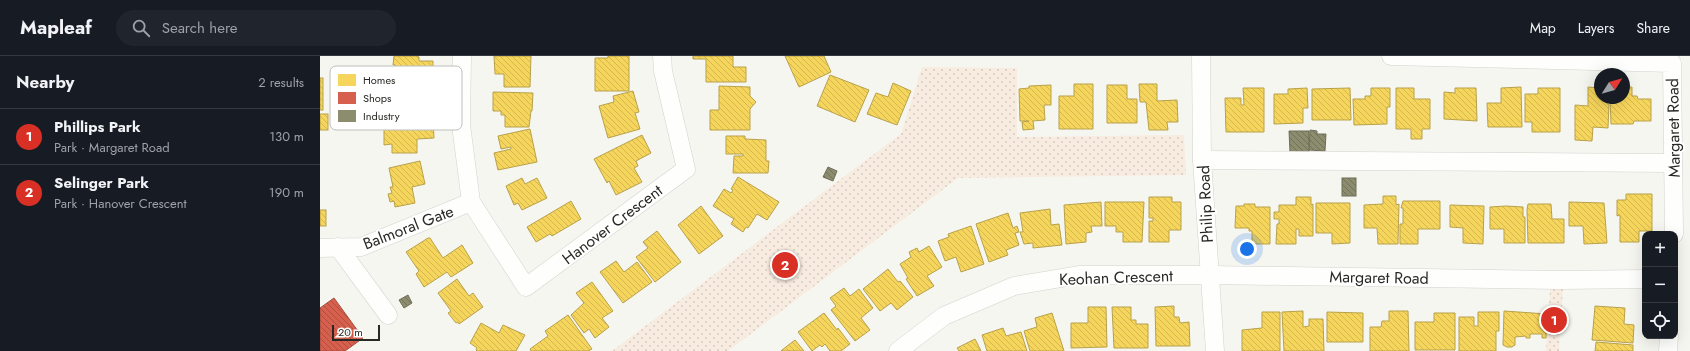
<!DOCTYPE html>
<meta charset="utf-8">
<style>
:root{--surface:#171b24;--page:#20242c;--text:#f1f3f6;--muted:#9ea1a6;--line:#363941;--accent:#d93025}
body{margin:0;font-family:Jost,sans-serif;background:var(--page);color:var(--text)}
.controls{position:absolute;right:12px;bottom:12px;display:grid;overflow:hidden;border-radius:8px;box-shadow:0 4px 16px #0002}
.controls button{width:36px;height:36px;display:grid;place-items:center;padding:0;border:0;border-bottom:1px solid var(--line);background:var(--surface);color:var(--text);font:20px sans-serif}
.compass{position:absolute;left:1274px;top:12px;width:36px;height:36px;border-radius:50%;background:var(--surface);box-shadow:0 4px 16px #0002;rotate:53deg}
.scale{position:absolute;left:12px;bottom:10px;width:48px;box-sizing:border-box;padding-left:4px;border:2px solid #282824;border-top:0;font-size:11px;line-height:14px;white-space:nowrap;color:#282824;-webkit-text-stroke:3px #fff;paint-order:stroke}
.you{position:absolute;left:927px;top:193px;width:14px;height:14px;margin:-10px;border:3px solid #fff;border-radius:50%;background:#1a73e8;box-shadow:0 0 0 6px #1a73e833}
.badge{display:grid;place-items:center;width:26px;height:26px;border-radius:50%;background:var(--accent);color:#fff;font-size:13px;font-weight:700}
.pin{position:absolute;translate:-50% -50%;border:2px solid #fff;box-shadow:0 1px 4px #0006}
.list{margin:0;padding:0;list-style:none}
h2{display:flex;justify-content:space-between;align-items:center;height:52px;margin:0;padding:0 16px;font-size:17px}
h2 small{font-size:13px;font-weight:400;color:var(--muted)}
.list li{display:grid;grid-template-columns:26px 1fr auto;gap:12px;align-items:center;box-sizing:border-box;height:56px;padding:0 16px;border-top:1px solid var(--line)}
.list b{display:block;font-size:15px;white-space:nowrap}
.list p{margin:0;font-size:13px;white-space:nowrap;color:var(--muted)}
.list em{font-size:13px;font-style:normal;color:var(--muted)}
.icon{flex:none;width:22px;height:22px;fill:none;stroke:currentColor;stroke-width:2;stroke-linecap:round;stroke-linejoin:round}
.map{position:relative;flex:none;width:1370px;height:295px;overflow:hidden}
header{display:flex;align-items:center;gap:24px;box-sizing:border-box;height:56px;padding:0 20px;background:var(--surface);border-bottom:1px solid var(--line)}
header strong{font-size:19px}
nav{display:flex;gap:22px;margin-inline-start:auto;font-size:14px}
.search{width:280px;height:36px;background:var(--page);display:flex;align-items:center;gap:10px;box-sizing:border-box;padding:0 14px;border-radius:22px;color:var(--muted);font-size:15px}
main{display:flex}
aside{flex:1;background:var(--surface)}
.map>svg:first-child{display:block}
.park{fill:url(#park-dots)}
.homes{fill:url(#homes-back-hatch);stroke:#b8a14b}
.shops{fill:url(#shops-back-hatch);stroke:#a24f41}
.industry{fill:url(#industry-back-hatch);stroke:#6e6e58}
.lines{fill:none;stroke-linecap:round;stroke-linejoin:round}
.minor-casing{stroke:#d2d2cd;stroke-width:19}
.minor{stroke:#fefefd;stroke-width:18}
.labels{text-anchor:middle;stroke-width:4;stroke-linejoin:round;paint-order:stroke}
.street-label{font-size:16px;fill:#282824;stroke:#fff}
.key{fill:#fff;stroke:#bebebd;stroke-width:1}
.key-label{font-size:11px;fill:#282824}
</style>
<header>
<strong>Mapleaf</strong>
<div class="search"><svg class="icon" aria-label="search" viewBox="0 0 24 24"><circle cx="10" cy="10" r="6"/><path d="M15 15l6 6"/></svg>Search here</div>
<nav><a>Map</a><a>Layers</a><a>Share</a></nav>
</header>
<main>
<aside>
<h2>Nearby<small>2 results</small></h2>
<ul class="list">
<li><span class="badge">1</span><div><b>Phillips Park</b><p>Park · Margaret Road</p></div><em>130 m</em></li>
<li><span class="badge">2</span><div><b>Selinger Park</b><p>Park · Hanover Crescent</p></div><em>190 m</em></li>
</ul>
</aside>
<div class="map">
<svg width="1370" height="295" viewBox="0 0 1370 295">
<defs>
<pattern id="park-dots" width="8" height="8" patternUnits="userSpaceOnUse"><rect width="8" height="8" fill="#f8ece0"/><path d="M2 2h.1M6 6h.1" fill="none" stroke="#d5cac0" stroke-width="1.8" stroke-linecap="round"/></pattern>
<pattern id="homes-back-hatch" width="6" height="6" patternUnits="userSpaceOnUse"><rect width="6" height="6" fill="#f6d55c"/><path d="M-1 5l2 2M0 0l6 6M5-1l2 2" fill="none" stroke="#d3b750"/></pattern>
<pattern id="shops-back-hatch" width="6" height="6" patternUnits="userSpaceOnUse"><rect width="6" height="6" fill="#d6604d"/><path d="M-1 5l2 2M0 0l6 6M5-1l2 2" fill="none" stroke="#ae4f40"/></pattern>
<pattern id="industry-back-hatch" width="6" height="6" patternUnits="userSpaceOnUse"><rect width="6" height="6" fill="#8c8c6e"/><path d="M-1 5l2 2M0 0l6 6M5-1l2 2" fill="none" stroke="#72725a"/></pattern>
</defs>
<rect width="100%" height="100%" fill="#f6f6f0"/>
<g class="park">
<path d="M602 11 697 12V81L864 79 866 119 638 122 408 295H292L581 78Z"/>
<path d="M1230 233H1243L1239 295H1226Z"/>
</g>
<g class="homes">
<path d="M74 0H97L99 1V5H113V23H75V9H73Z"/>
<path d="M174 0H211L210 31H184V18H175Z"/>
<path d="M288 0H309V35H275V2H288Z"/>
<path d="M373 0H413V11H426V26H386V3H373Z"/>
<path d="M465 0H504L511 16 479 31Z"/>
<path d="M510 19 549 34 535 66 497 50Z"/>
<rect x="0" y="22" width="3" height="32"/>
<path d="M573 27 591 35 577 69 547 58 556 37 568 41Z"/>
<path d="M754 28H773V73H739V40H754Z"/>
<path d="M819 28H837V45L857 44 858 66H847L848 74H829L826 46H820Z"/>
<path d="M731 29V49H724L725 64 713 65 714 73 703 74 702 66 709 65H700L699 33 709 32V30Z"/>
<path d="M787 29H807V43H817V67H787Z"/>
<path d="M399 30 430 31V40L436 46 430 53V74H390V54H399Z"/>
<path d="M1201 31 1202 71H1168L1167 47H1181V32Z"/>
<path d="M1268 31 1280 32V42H1287V48H1289L1288 72 1273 71 1272 85 1255 84V49L1268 50Z"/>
<path d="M1304 31H1312V40H1317L1318 43H1331V65H1314L1313 68H1291L1290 42H1304Z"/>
<path d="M923 32H944V76H906L905 42H921V49H924Z"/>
<path d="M987 32 988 52H983V67L954 68V38H968V33Z"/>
<path d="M1030 32 1031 64H992V33Z"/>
<path d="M1051 32H1070V51H1067V68L1034 69 1033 43H1045V40H1051Z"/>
<path d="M1076 32H1094V43H1110V73H1102V83H1091V73H1076Z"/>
<path d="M1135 32H1156L1157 65 1124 63V36L1135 37Z"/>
<path d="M1218 32H1240V76H1212V66H1205V38H1218Z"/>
<path d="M313 35 319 56 315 57 320 73 288 82 279 50 294 46 293 40Z"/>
<path d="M173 36 213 37 212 55H211L209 71H185V59H181V55H173Z"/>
<rect x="0" y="58" width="8" height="16"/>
<path d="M93 65H113L114 82 97 83V97H72V88L64 89V68L93 67Z"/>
<path d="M210 73 217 106 178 114 174 97 191 93V91L181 93 178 80Z"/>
<path d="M322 79 331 97 316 105 318 110 314 112 322 126 296 139 289 125 287 127 274 103Z"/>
<path d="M406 80H425V83L446 84V105H449L448 117H413L414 100H423V98H406Z"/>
<path d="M100 105 105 128 92 131 95 147 75 151 74 145 70 146 68 138 72 137 70 131H73L69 112Z"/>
<path d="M418 121 459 146 447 164 437 158 428 172 426 171 423 176 411 168 414 163 393 150 404 133 411 137 413 134 411 133Z"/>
<path d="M202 122 205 128 217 122 227 142 202 154 198 147 194 149 186 130Z"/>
<path d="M1306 138H1332V175H1319V186H1300V159L1297 160V144H1306Z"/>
<path d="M1063 140H1076V149L1079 148 1078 188H1058L1057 172H1044V149L1063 148Z"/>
<path d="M829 141H852V146H861V174H849V186H829V165H833V162H829Z"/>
<path d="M976 141H991V149L993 148V180H979V173H976V188H956L957 168H959V163H954V156H959V149H976Z"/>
<path d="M251 145 261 163 232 180 230 178 216 186 207 171Z"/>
<path d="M1083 145H1120V173H1098V188H1080V168H1083V152H1081Z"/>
<path d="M781 146 782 170H771L772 176 766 177V186L746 188 744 149Z"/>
<path d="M785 146H824L822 186H803V176H796V170H785Z"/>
<path d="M1249 146 1284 147 1287 187 1264 188 1263 170H1249Z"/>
<path d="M996 147H1030V187L1012 188V177H996Z"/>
<path d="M924 148H935V151H950V188H932V175H929V172H915L916 150H924Z"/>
<path d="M1208 148H1231L1232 163H1244V187H1208L1207 154Z"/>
<path d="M1130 149 1164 150 1163 188 1143 187V172L1130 171Z"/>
<path d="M381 150 403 180 379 198 358 169Z"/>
<path d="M1186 150 1203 151V161H1205V187H1184V173H1170V151Z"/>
<path d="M730 153 731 169 739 168 742 189 713 192V187L704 188 700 176H703L700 157Z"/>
<rect x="0" y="154" width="6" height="16"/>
<path d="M688 157 693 172 697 170 699 176 695 177 699 189 686 194 688 199 669 206 656 168Z"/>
<path d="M651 170 664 208 641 216 636 201 625 205 618 185 629 181 628 178Z"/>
<path d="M337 175 361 206 335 226 316 201 328 192 323 186Z"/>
<path d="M108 182H110L123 202 142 189 153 207 131 221 127 216 104 231 96 218 99 215 86 196Z"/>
<path d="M609 190 622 211 607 220 614 230 597 240 586 223 588 222 580 208 591 201 589 196 597 192 599 196Z"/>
<path d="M296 205 304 216 317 206 332 226 303 247 280 216Z"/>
<path d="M568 213 578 226 580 225 593 241 577 254 571 247 560 255 543 233Z"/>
<path d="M137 223 149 240 153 237 163 251 139 268 138 266 136 267 128 257 131 255 118 237Z"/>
<path d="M272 226 293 255 282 262 289 271 275 282 269 273 264 277 251 259 264 247 256 237Z"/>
<path d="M524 232 530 240 539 233 553 252 541 262 550 274 535 285 511 254 516 250 510 242Z"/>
<path d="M854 250V261H859L860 267 869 266 870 290H836L835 251Z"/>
<path d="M1275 250 1305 252 1304 268 1314 269 1313 287 1272 284Z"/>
<path d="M768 251H786L787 291 751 292V267H768Z"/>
<path d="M792 251H811V264H816V268H828V292H794Z"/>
<path d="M983 255V271L989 270V263H1003L1004 295H964L962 256Z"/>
<path d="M1069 255H1088L1089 295H1050V271H1061L1062 265H1069Z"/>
<path d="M1184 255 1227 258 1226 282H1222V278H1210V282H1206V280L1195 281V289L1192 291H1187L1183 289Z"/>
<path d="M942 256H960V295H922V274L942 272Z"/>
<path d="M1007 256 1043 257V286H1007Z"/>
<path d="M1158 256H1179V275H1176V295H1139V261H1154V270H1158Z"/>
<path d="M504 257 517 274 518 272 530 288 521 295H510L505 288 502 291 500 289 492 295 478 276Z"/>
<path d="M732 257 744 295H710L704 275 717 271 715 262Z"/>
<path d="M1114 257H1135V294H1095V266H1114Z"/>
<path d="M248 259 272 293 268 295H211L210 293 228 280 225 275Z"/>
<path d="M161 267 179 277 183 269 205 279 196 295H157L156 294 157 292 150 287Z"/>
<path d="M683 272 686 280 701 276 707 295H667L662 279Z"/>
<path d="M655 283 661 295H639L637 292Z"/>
<path d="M475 284 484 295H461L462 294Z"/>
<path d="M1276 286 1313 289V295H1275Z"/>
</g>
<path class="shops" d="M14 242 43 282 25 295H0V252Z"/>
<g class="industry">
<path d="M990 74 997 75V78H1006L1005 95 989 94Z"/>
<path d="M969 75H989V96H970Z"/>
<path d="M508 111 517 115 513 125 503 121Z"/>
<rect x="1022" y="122" width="14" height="18"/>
<path d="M88 239 92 247 84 252 79 244Z"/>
</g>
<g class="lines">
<defs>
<g id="minor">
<path d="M142 0 141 69 151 146 206 231 366 113 343 15 342 0"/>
<path d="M881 0 882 104 895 295"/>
<path d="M1071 0 1352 7 1354 178"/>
<path d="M882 104 1353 107"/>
<path d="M18 191 68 259"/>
<path d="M0 192 41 191 151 146"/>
<path d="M578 295 624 260 694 230 759 219H889L1241 224 1325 223"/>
<path d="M1348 295 1349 280"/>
</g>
</defs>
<use href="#minor" class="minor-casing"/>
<use href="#minor" class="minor"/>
</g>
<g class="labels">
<g class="street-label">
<text transform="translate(1353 72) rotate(-91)" y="6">Margaret Road</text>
<text transform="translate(885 148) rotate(-93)" y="6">Philip Road</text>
<text transform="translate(292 168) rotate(-37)" y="6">Hanover Crescent</text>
<text transform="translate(88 171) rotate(-21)" y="6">Balmoral Gate</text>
<text transform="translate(796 221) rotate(-2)" y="6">Keohan Crescent</text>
<text transform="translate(1059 221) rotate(1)" y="6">Margaret Road</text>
</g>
</g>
<rect x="10" y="10" width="132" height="64" rx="6" class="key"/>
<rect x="18" y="18" width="18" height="12" fill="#f6d55c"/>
<rect x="18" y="36" width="18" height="12" fill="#d6604d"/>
<rect x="18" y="54" width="18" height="12" fill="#8c8c6e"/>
<g class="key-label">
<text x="43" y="28">Homes</text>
<text x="43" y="46">Shops</text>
<text x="43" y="64">Industry</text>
</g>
</svg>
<div class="controls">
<button>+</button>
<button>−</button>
<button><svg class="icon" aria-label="locate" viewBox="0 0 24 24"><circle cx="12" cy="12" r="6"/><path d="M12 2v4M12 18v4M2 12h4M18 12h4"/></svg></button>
</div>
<svg class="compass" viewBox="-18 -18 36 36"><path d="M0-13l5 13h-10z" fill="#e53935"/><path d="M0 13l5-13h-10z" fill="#9ea1a6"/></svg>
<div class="scale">20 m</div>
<div class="you"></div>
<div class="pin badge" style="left:1234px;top:264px">1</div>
<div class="pin badge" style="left:465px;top:209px">2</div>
</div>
</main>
